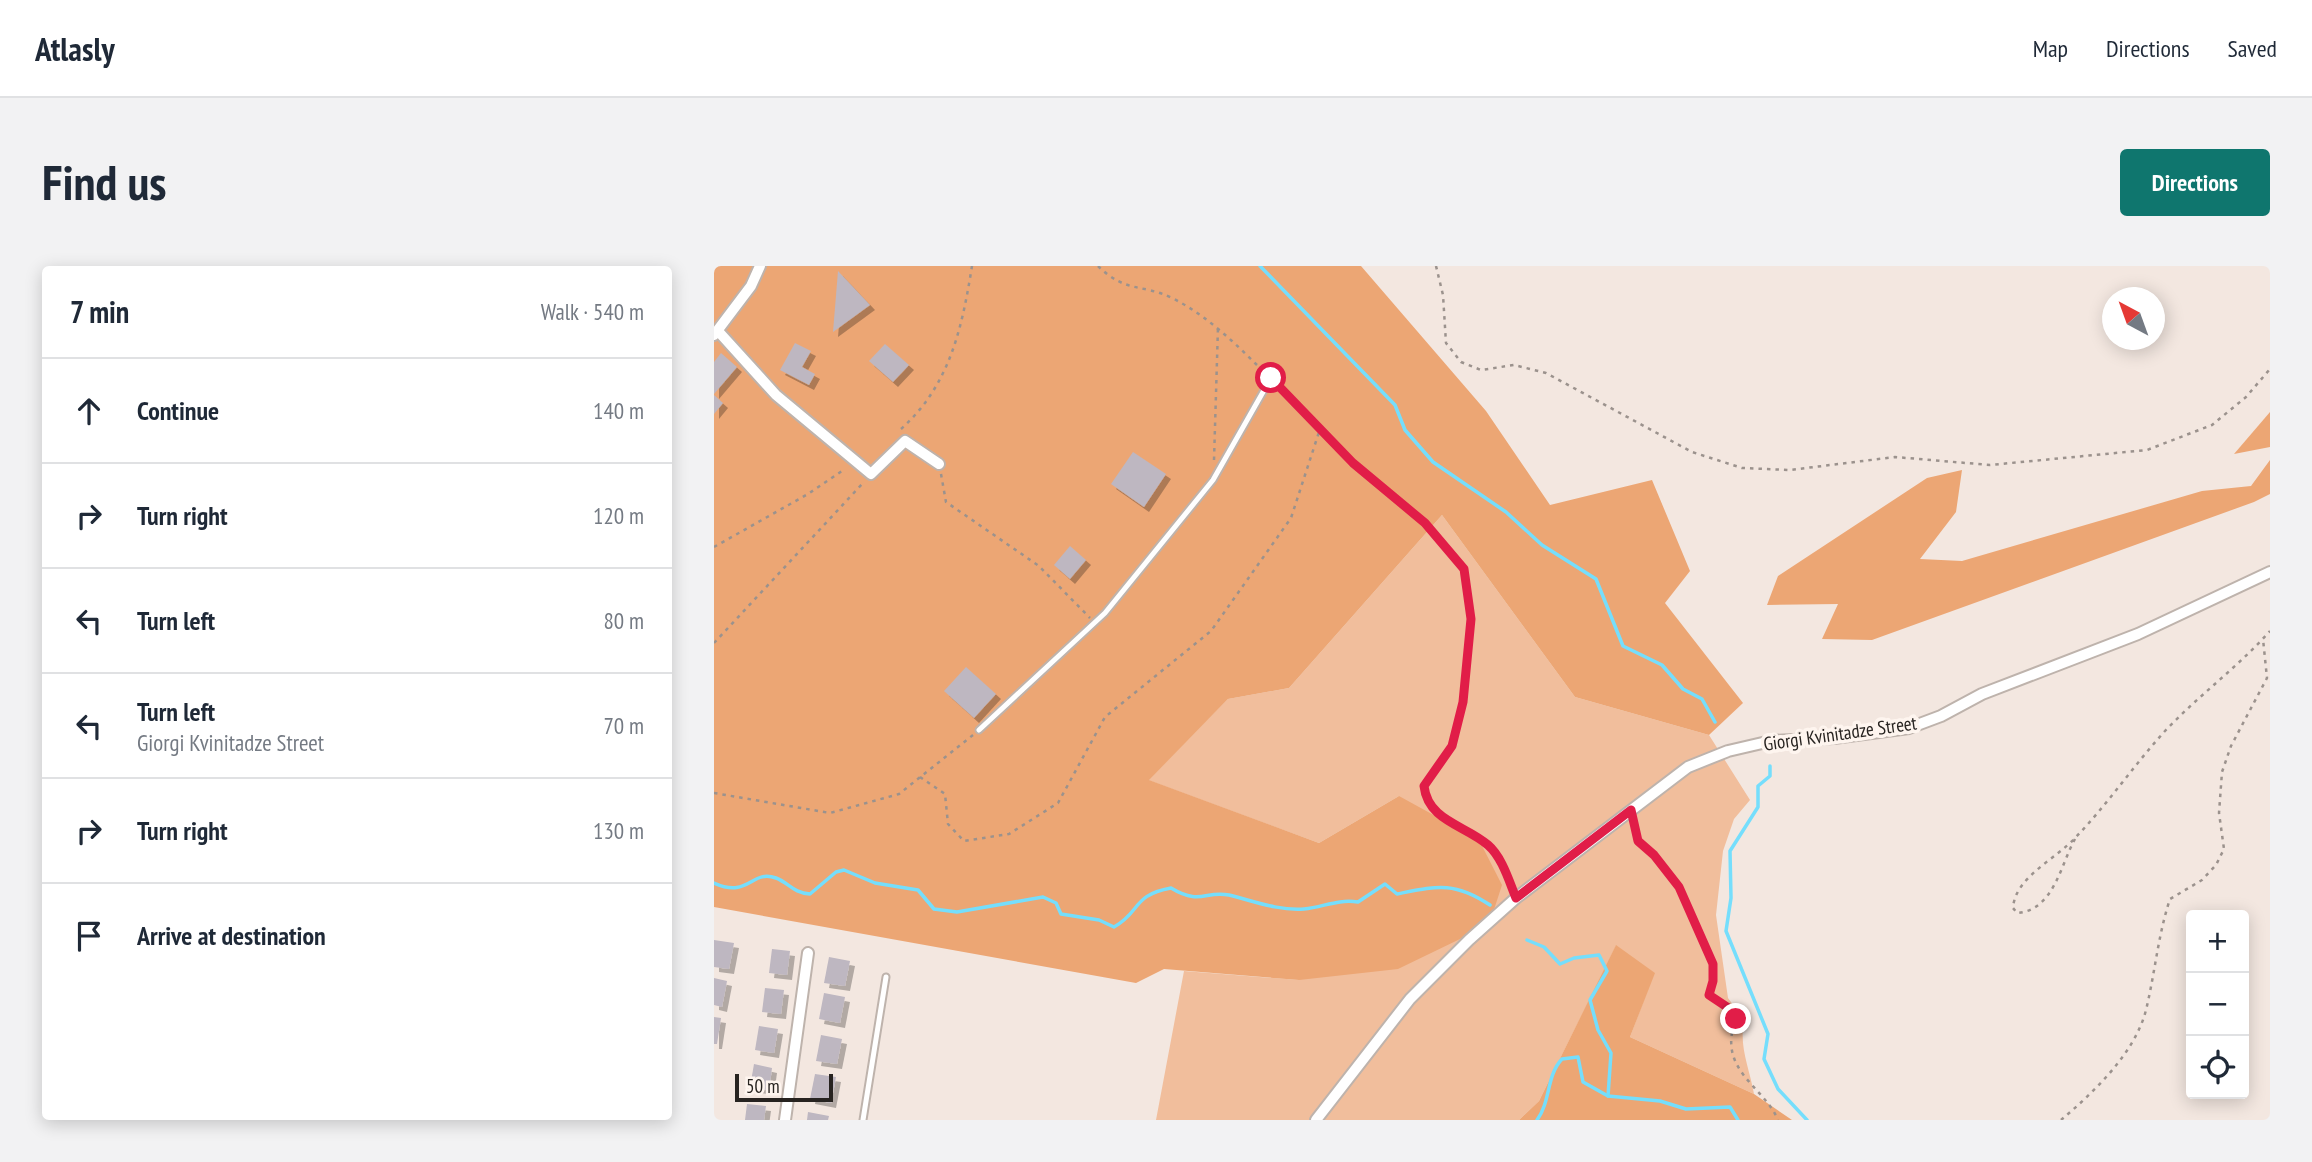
<!DOCTYPE html>
<meta charset="utf-8">
<style>
:root{--surface:#fff;--page:#f2f2f3;--text:#1f2937;--muted:#747a83;--line:#e0e1e3;--accent:#0f766e}
body{margin:0;font-family:"PT Sans Narrow",sans-serif;background:var(--page);color:var(--text)}
.controls{position:absolute;right:21px;bottom:21px;display:grid;overflow:hidden;border-radius:7px;box-shadow:0 4px 18px #0003}
.controls button{width:63px;height:63px;display:grid;place-items:center;padding:0;border:0;border-bottom:2px solid var(--line);background:var(--surface);color:var(--text);font:35px sans-serif}
.compass{position:absolute;left:1388px;top:21px;width:63px;height:63px;border-radius:50%;background:var(--surface);box-shadow:0 4px 18px #0003;rotate:319deg}
.scale{position:absolute;left:21px;bottom:18px;width:98px;box-sizing:border-box;padding-left:7px;border:4px solid #272320;border-top:0;font-size:19px;line-height:24px;white-space:nowrap;color:#272320;-webkit-text-stroke:5px #fef5ef;paint-order:stroke}
.stop{position:absolute;width:21px;height:21px;margin:-16px;border:5px solid #e11d48;border-radius:50%;background:#fff}
.stop.end{background:#e11d48;border-color:#fff;box-shadow:0 2px 7px #0008}
.list{margin:0;padding:0;list-style:none}
h2{display:flex;justify-content:space-between;align-items:center;height:91px;margin:0;padding:0 28px;font-size:30px}
h2 small{font-size:23px;font-weight:400;color:var(--muted)}
.list li{display:grid;grid-template-columns:46px 1fr auto;gap:21px;align-items:center;box-sizing:border-box;height:105px;padding:0 28px;border-top:2px solid var(--line)}
.list b{display:block;font-size:26px;white-space:nowrap}
.list p{margin:0;font-size:23px;white-space:nowrap;color:var(--muted)}
.list em{font-size:23px;font-style:normal;color:var(--muted)}
.icon{flex:none;width:38px;height:38px;fill:none;stroke:currentColor;stroke-width:2;stroke-linecap:round;stroke-linejoin:round}
.map{position:relative;flex:none;width:1556px;height:854px;overflow:hidden;border-radius:7px}
header{display:flex;align-items:center;gap:42px;box-sizing:border-box;height:98px;padding:0 35px;background:var(--surface);border-bottom:2px solid var(--line)}
header strong{font-size:33px}
nav{display:flex;gap:38px;margin-inline-start:auto;font-size:24px}
.intro{display:flex;align-items:center;justify-content:space-between;box-sizing:border-box;height:168px;padding:0 42px}
h1{margin:0;font-size:49px}
.button{padding:18px 32px;border-radius:7px;background:var(--accent);color:#fff;font-size:24px;font-weight:700}
main{display:flex;gap:42px;padding:0 42px}
aside{flex:1;background:var(--surface);border-radius:7px;box-shadow:0 4px 18px #0003}
.map>svg:first-child{display:block}
.green{fill:#f1be9c}
.forest{fill:#eca674}
.lines{fill:none;stroke-linecap:round;stroke-linejoin:round}
.stream{stroke:#75defc;stroke-width:3.5}
.building{fill:#beb7c1;filter:url(#shadow)}
.lane-casing{stroke:#beb3ac;stroke-width:9}
.street-casing{stroke:#beb3ac;stroke-width:14}
.path{stroke:#9b928d;stroke-width:2.5;stroke-dasharray:3.5 5;stroke-linecap:butt}
.lane{stroke:#fff;stroke-width:5}
.street{stroke:#fff;stroke-width:10}
.route{stroke:#e11d48;stroke-width:9}
.labels{text-anchor:middle;stroke-width:7;stroke-linejoin:round;paint-order:stroke}
.street-label{font-size:19px;fill:#272320;stroke:#fef5ef}
</style>
<header>
<strong>Atlasly</strong>
<nav><a>Map</a><a>Directions</a><a>Saved</a></nav>
</header>
<div class="intro"><h1>Find us</h1><a class="button">Directions</a></div>
<main>
<aside>
<h2>7 min<small>Walk · 540 m</small></h2>
<ul class="list">
<li><svg class="icon" aria-label="ahead" viewBox="0 0 24 24"><path d="M12 20V5M6 11l6-6 6 6"/></svg><div><b>Continue</b></div><em>140 m</em></li>
<li><svg class="icon" aria-label="right" viewBox="0 0 24 24"><path d="M7 20v-9h11M14 6l5 5-5 5"/></svg><div><b>Turn right</b></div><em>120 m</em></li>
<li><svg class="icon" aria-label="left" viewBox="0 0 24 24"><path d="M17 20v-9H6M10 6l-5 5 5 5"/></svg><div><b>Turn left</b></div><em>80 m</em></li>
<li><svg class="icon" aria-label="left" viewBox="0 0 24 24"><path d="M17 20v-9H6M10 6l-5 5 5 5"/></svg><div><b>Turn left</b><p>Giorgi Kvinitadze Street</p></div><em>70 m</em></li>
<li><svg class="icon" aria-label="right" viewBox="0 0 24 24"><path d="M7 20v-9h11M14 6l5 5-5 5"/></svg><div><b>Turn right</b></div><em>130 m</em></li>
<li><svg class="icon" aria-label="arrive" viewBox="0 0 24 24"><path d="M6 21V4h12l-3 4 3 4H6"/></svg><div><b>Arrive at destination</b></div></li>
</ul>
</aside>
<div class="map">
<svg width="1556" height="854" viewBox="0 0 1556 854">
<defs>
<filter id="shadow"><feDropShadow dx="5" dy="5" stdDeviation="0" flood-color="#0004"/></filter>
</defs>
<rect width="100%" height="100%" fill="#f3e7e0"/>
<path class="green" d="M728 249 861 431 995 469 1036 534 1020 553 1009 585 1002 649 1014 732 1030 754C1025 782 1035 800 1040 828L916 771 940 707 902 680 825 835 805 854H442L470 705 585 714 685 530 605 577 434 514 514 433 575 422Z"/>
<g class="forest">
<path d="M0 0H647L772 145 836 239 938 214 976 305 951 337 1029 437 995 469 861 431 728 249 575 422 514 433 435 514 605 577 685 530 765 574 788 619 775 659 684 703 585 714 450 703 422 717 0 641Z"/>
<path d="M1556 146V181L1520 188Z"/>
<path d="M1556 194V228L1540 236 1158 374 1108 373 1124 338 1053 339 1064 310 1213 212 1248 204 1242 246 1206 293 1248 295 1488 225 1537 220Z"/>
<path d="M902 679 941 707 916 771 1040 828 1078 854H805L825 835Z"/>
</g>
<g class="lines">
<g class="stream">
<path d="M546 0 681 139 691 164 719 196 792 246 828 279 882 313 909 380 948 399 969 423 988 433 1001 456"/>
<path d="M1056 500V510L1044 520V541L1016 585 1017 632 1012 665 1054 768 1050 793 1064 823 1093 854"/>
<path d="M0 617C35 633 37 603 62 612 75 617 79 627 96 628L122 606 130 604 161 617 204 624 220 643 243 646 329 631 342 637 347 648 385 654 400 661C427 646 418 629 457 622 487 640 491 624 515 629 539 635 565 645 590 643 610 641 623 633 644 636L671 618 683 628C723 620 740 615 776 639"/>
<path d="M813 674 830 681 846 698 860 692 885 689 893 705 876 734 884 764 897 787 894 830"/>
<path d="M823 854C837 835 832 810 848 793L864 791 869 816 894 830 946 835 972 843 1016 841 1024 854"/>
</g>
</g>
<g class="building">
<path d="M124 5 156 39 119 66Z"/>
<path d="M81 77 97 85 88 101 101 108 95 119 66 104Z"/>
<path d="M171 78 195 99 179 116 155 95Z"/>
<path d="M7 87 23 101 0 128V96Z"/>
<path d="M0 129 9 137 0 148Z"/>
<path d="M419 186 452 208 430 241 397 218Z"/>
<path d="M356 280 372 294 356 313 340 299Z"/>
<path d="M252 401 282 428 260 452 230 425Z"/>
<path d="M0 674 20 677 15 703 0 701Z"/>
<path d="M58 683 76 685 73 709 55 707Z"/>
<path d="M115 691 136 695 131 720 110 717Z"/>
<path d="M0 712 13 715 8 741 0 739Z"/>
<path d="M51 722 70 724 67 748 48 746Z"/>
<path d="M110 727 131 731 126 757 105 753Z"/>
<path d="M0 751 7 752 3 778H0Z"/>
<path d="M45 760 64 763 60 787 41 784Z"/>
<path d="M107 769 128 773 123 798 102 795Z"/>
<path d="M40 798 58 802 55 824 36 821Z"/>
<path d="M101 808 122 811 117 837 96 833Z"/>
<path d="M33 838 52 840 50 854H31Z"/>
<path d="M94 846 115 850 114 854H93Z"/>
</g>
<g class="lines">
<defs>
<g id="lane">
<path d="M265 464 391 347 499 214 557 112"/>
<path d="M149 854 172 711"/>
</g>
<g id="street">
<path d="M4 65 62 129 157 208 191 175 225 198"/>
<path d="M0 69 37 20 46 0"/>
<path d="M71 854 94 687"/>
<path d="M602 854 696 733 755 674 802 632 974 501 1014 485 1057 475 1120 472 1195 462 1227 450 1268 428 1424 368 1556 306"/>
</g>
</defs>
<use href="#lane" class="lane-casing"/>
<use href="#street" class="street-casing"/>
<g class="path">
<path d="M384 0C413 28 427 17 458 32 494 50 523 79 551 107"/>
<path d="M722 0 729 29 732 77 747 96 767 104 800 99 832 107 978 186 1028 202 1076 204 1181 191 1276 199 1433 184 1498 159 1532 131 1556 103"/>
<path d="M563 119 639 197 711 257 750 303 757 353 749 436 738 480 710 520C714 557 754 557 776 581 785 591 792 607 797 620"/>
<path d="M187 163C236 119 248 62 258 0"/>
<path d="M500 194 504 61"/>
<path d="M227 208 232 236 325 300 376 352"/>
<path d="M0 281 94 228 131 203"/>
<path d="M0 377 150 216"/>
<path d="M206 511 231 528 234 558 250 575 295 568 344 537 391 451 497 365 577 252 606 163"/>
<path d="M0 527 116 547 185 528 259 469"/>
<path d="M920 558 924 575 940 589 965 621 999 698V715L995 729 1019 745 1022 753C1002 804 1050 820 1064 854"/>
<path d="M1361 573C1346 600 1340 644 1303 647L1299 642C1301 611 1342 593 1361 572 1393 539 1420 499 1451 465 1485 429 1524 401 1556 365"/>
<path d="M1347 854C1380 826 1421 787 1432 744 1441 707 1444 669 1456 633L1488 614 1502 599 1510 583 1505 547 1508 506 1517 480 1553 412 1549 373"/>
</g>
<use href="#lane" class="lane"/>
<use href="#street" class="street"/>
</g>
<g class="lines">
<path class="route" d="M557 112 639 197 711 257 750 303 757 353 749 436 738 480 710 520C714 555 751 559 774 579 788 591 795 615 802 632L917 544 924 575 940 589 965 621 999 698V715L995 729 1019 745 1022 753"/>
</g>
<g class="labels">
<g class="street-label">
<text transform="translate(1126 467) rotate(-8)" y="7">Giorgi Kvinitadze Street</text>
</g>
</g>
</svg>
<div class="controls">
<button>+</button>
<button>−</button>
<button><svg class="icon" aria-label="locate" viewBox="0 0 24 24"><circle cx="12" cy="12" r="6"/><path d="M12 2v4M12 18v4M2 12h4M18 12h4"/></svg></button>
</div>
<svg class="compass" viewBox="-18 -18 36 36"><path d="M0-13l5 13h-10z" fill="#e53935"/><path d="M0 13l5-13h-10z" fill="#747a83"/></svg>
<div class="scale">50 m</div>
<div class="stop" style="left:557px;top:112px"></div>
<div class="stop end" style="left:1022px;top:753px"></div>
</div>
</main>
